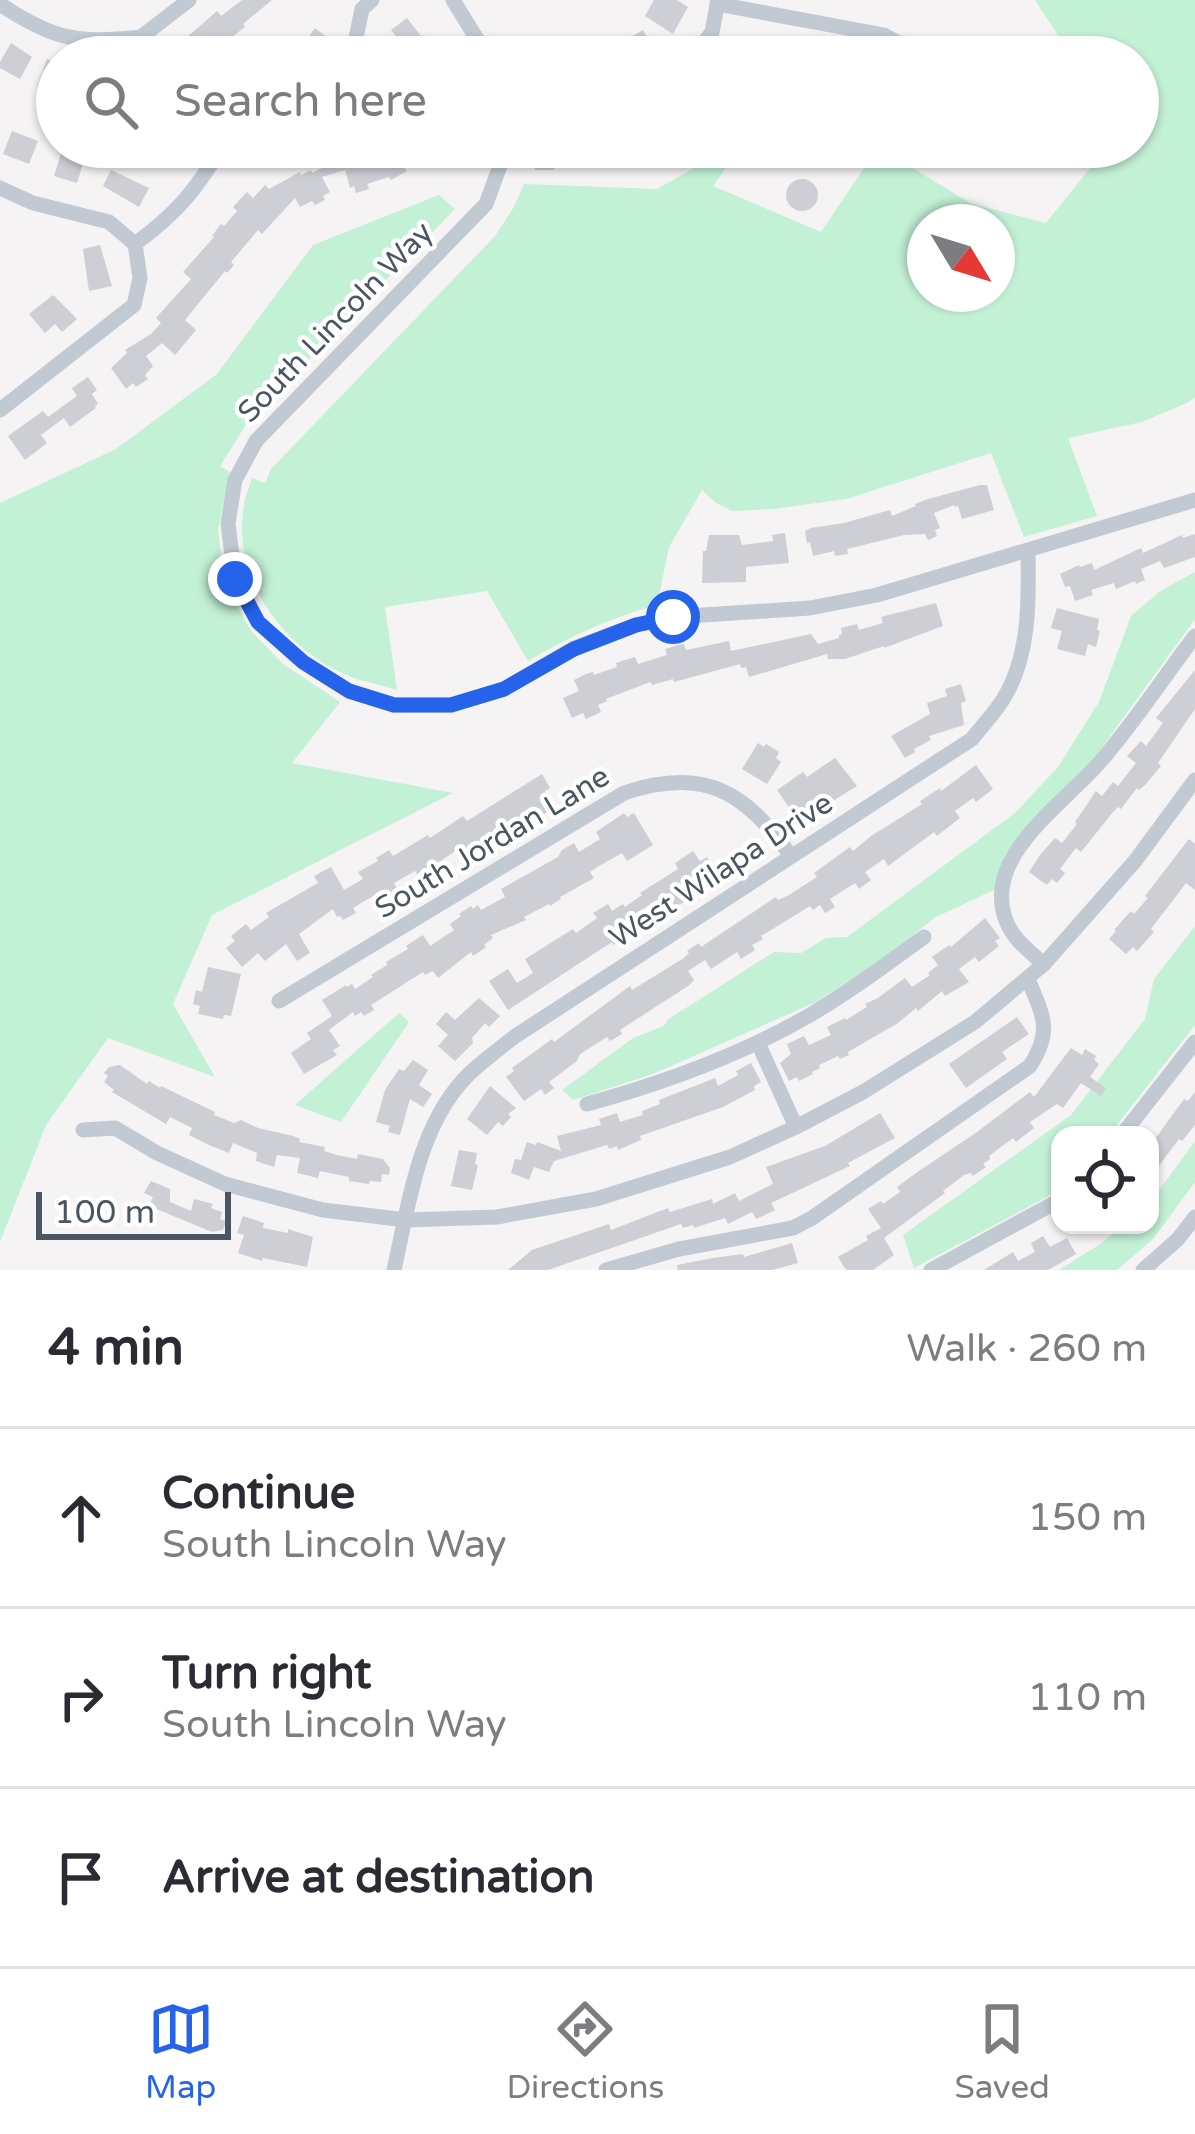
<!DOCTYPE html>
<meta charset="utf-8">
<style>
:root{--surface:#fff;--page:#f7f7f7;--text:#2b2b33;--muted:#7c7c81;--line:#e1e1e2;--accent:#2563eb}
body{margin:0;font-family:"Varela Round",sans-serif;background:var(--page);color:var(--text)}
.controls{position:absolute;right:36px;bottom:36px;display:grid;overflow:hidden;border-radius:24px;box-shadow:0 3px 9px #0004}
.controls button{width:108px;height:108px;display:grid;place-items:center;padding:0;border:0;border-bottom:3px solid var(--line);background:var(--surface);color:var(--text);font:60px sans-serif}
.compass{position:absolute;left:907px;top:204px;width:108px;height:108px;border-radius:50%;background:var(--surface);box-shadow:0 3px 9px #0004;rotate:128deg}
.scale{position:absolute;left:36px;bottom:30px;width:195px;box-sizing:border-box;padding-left:12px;border:6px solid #4a5661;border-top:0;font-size:33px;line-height:42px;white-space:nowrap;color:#4a5661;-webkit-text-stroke:9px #fff;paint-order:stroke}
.stop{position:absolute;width:36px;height:36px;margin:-27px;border:9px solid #2563eb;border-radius:50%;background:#fff}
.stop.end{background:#2563eb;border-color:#fff;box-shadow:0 3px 12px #0008}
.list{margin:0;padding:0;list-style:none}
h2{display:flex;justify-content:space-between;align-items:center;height:156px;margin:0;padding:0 48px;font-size:51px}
h2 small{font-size:39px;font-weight:400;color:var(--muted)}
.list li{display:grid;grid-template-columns:78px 1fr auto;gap:36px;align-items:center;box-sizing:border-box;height:180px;padding:0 48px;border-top:3px solid var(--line)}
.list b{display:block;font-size:45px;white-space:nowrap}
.list p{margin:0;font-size:39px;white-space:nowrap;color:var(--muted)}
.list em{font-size:39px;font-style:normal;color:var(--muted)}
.icon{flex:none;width:66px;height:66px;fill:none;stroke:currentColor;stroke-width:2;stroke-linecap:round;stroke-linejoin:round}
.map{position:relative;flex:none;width:1195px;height:1270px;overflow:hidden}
.search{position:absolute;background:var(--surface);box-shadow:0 3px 9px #0004;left:36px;right:36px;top:36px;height:132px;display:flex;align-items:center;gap:30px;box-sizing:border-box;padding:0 42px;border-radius:66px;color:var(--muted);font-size:45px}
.sheet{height:696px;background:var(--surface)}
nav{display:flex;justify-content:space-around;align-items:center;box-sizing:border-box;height:168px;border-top:3px solid var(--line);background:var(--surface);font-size:33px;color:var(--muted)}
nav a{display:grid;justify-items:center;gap:6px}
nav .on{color:var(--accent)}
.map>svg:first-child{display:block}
.green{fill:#c3f1d5;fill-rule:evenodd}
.building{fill:#cdcfd5}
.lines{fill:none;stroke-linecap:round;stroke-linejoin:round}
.minor{stroke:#c1cad2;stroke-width:15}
.route{stroke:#2563eb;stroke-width:15}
.labels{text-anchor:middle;stroke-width:9;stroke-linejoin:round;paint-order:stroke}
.street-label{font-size:30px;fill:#4a5661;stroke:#fff}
</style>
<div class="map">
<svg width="1195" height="1270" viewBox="0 0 1195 1270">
<rect width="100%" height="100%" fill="#f5f3f3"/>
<g class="green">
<path d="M1035 0H1195V397L1189 402 1142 422 1068 438 1097 516 1024 537 991 453 846 499 773 509 732 511 716 503 702 490 669 547 657 605C610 618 570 636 528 661L487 591 385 607 397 690C382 685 365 682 351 677 284 650 231 579 244 505 245 496 250 486 252 478L265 483 271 469 495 236 514 207 524 184 657 189 714 157 721 147H741L713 186 821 232 878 147 972 204 1046 223 1107 147H1138V57H1072ZM925 222H997V294H925Z"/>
<path d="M439 195 455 209 247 423 220 466 230 472 218 530 223 572 238 608 251 631 283 664 340 702 292 763 453 793 212 915 173 1004 215 1077 108 1038 46 1125 0 1242V503L116 449 217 374 313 245Z"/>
<path d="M1195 572V619L1092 761 1032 821 1005 855 998 888 934 918 890 954 816 1002 653 1074 573 1100 562 1090 633 1038 664 1026 667 1020 774 952 801 953 826 938 847 937 1015 813 1058 767 1099 702 1131 616 1162 590Z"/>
<path d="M1195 926V1025L1109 1135H1060V1187L1047 1197 914 1268 903 1235 1071 1115 1145 1019 1154 979Z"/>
<path d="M399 1013 409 1022 341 1122 295 1105Z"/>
<path d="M1195 1141V1182L1153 1239 1117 1270H1059L1102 1243 1123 1225H1150V1203Z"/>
</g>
<g class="building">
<path d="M242 0H272L243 24 245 27 214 51 218 57H188L178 45 217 11 221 16Z"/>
<path d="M654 0H677L688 7 673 34 645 16Z"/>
<path d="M407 18 424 40 416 46 424 57H405L393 39 396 36 391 30Z"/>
<path d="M315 28 329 39 327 42 329 50 324 57H294L291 52 298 43 302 46Z"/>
<path d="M643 30 658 57H631L622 42Z"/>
<path d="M568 39V57H539L538 40Z"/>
<path d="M11 43 32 57 20 79 0 68V62Z"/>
<path d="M47 59 57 63V94L37 86Z"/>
<path d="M12 131 38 141 29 164 3 154Z"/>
<path d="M368 147 371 158 390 147H409L414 156 410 158 413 162 404 167 407 171 391 180 389 177 367 184 369 189 356 193 354 186 350 188 345 170 322 177 330 192 323 196 325 200 315 205 312 201 300 207 295 198 262 234 258 230 231 262 234 265 227 273 225 271 185 320 196 330 175 355 162 343 146 356 153 366 145 375 148 379 136 387 133 383 126 389 111 368 127 353 125 350 151 334 161 323 156 318 191 279 183 272 214 237 212 236 221 224 224 226 237 211 233 207 247 192 253 198 265 185 269 189 300 172 301 175 311 170 312 173 330 164 328 158Z"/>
<path d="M535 147H688L668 156 669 159 651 166 648 157 623 158V168L554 165V170H535Z"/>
<path d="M62 150 85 157 77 183 54 176Z"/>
<path d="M111 170 149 188 139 207 103 186Z"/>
<circle cx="802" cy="195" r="16"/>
<path d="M100 245 112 286 89 291 83 249Z"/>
<path d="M53 295 77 319 62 332 55 324 45 333 29 314Z"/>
<path d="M88 377 97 390 92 394 98 404 95 406 96 408 70 427 64 418 41 435 47 443 25 460 8 436 43 411 48 417 77 396 72 388Z"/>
<path d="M980 485H987L994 510 962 519 958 506 955 507 954 505 934 513 940 528 935 530 937 536 928 540 925 534 904 535 847 549 848 554 835 556 834 551 813 556 810 542 807 543 805 531 811 528 844 523 890 510 892 516 916 506 915 504 928 499Z"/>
<path d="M785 533 789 563 746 567V582L702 583 703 551H706L709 535H739L742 545 773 541 772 535Z"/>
<path d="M1195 534V557L1164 568 1160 561 1141 569 1145 580 1136 584 1135 581 1116 589 1114 583 1091 590 1093 595 1075 601 1070 586 1065 587 1060 574 1079 565 1080 567 1092 563 1094 570 1141 548 1143 553 1182 535 1183 538Z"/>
<path d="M936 603 943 626 884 648V646L845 659H828L827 654 749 677 746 667 741 668 740 664 674 682 673 679 652 685 650 682 606 699 607 701 598 705 601 712 586 719 583 713 572 718 563 698 579 691 574 680 586 674 593 672 594 675 617 667 616 663 635 657 638 664 667 655 665 649 678 645 684 644 686 650 729 641 731 651 811 634 818 644 839 638V635L842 634 841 628 857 624 859 630 883 623 881 617Z"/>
<path d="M1057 608 1099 619 1097 630 1100 631 1096 647 1088 644 1085 656 1057 649 1062 631 1051 628Z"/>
<path d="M1195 670V709L1158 763 1161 766 1145 785 1139 790 1137 788 1121 809 1118 807 1113 812 1081 852 1076 848 1060 869 1065 873 1057 883 1052 879 1047 885 1029 872 1040 855 1055 838 1062 843 1077 824 1075 822 1096 791 1102 796 1113 782 1118 786 1136 763 1127 756 1141 741 1146 746 1163 723 1156 718Z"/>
<path d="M961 684 966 701 961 703 964 725 929 736 931 740 914 749 915 752 905 758 891 736 930 714 927 703 947 696 945 689Z"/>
<path d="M758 743 764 747 766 744 779 752 776 758 781 762 767 784 742 769Z"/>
<path d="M835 758 857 786 812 814 809 810 797 819 777 790 803 772 807 777Z"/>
<path d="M976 765 993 789 976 802 973 798 955 811 960 818 937 836 934 832 888 866 884 859 865 872 871 880 859 889 855 883 830 899 835 907 825 913 820 905 813 910 810 906 761 936 763 939 752 945 755 950 741 959 737 952 711 969 705 960 688 971 694 980 688 986 620 1030 622 1034 610 1041 607 1037 580 1054 577 1061 549 1082 554 1088 545 1095 541 1089 524 1101 506 1077 514 1071 512 1068 552 1039 554 1042 630 986 632 990 684 958 689 953 687 951 699 943 701 947 776 897 778 900 789 895 817 877 814 873 850 847 853 851 871 836 922 804 920 801 940 788 941 791Z"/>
<path d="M542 774 550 788 545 791 555 808 505 835 502 829 469 852 464 845 442 860 445 864 433 872 430 866 417 874 415 871 394 883 398 890 386 896 383 890 353 908 356 913 343 920 340 916 337 917 333 909 299 934 310 953 297 961 286 944 265 961 258 953 242 967 226 948 235 941 231 936 246 924 251 930 269 917 266 913 318 883 314 876 331 867 344 890 363 879 358 872 378 861 376 858 389 850 393 856 428 835 430 838 463 816 467 821Z"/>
<path d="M624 813 627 817 634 813 653 845 627 861 622 853 599 866 590 872 594 878 560 897 561 899 550 906 549 904 524 917 526 920 491 935 493 938 484 945 486 947 473 956 471 952 438 978 433 971 425 975 423 972 371 1005 374 1010 364 1016 361 1012 355 1016 353 1012 329 1030 340 1046 333 1050 337 1055 304 1074 291 1053 311 1039 307 1033 332 1016 322 1000 346 985 347 987 352 984 355 989 373 977 371 975 387 965 386 962 408 949 406 946 423 935 430 946 454 930 450 924 461 916 459 914 471 906 473 909 478 905 481 910 505 897 501 889 558 857 562 850 574 843 579 852 600 839 596 832Z"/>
<path d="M1189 839 1195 844V890L1186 883 1151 929 1154 932 1137 951 1133 947 1126 954 1109 939 1116 931 1114 930 1131 911 1134 914 1148 898 1145 896Z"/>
<path d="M693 851 700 861 707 857 716 872 710 876 712 879 701 886 704 890 669 911 662 901 650 908 648 906 631 917 638 928 613 945 612 942 508 1010 489 981 508 969 517 983 533 973 525 959 573 929 576 933 597 918 593 913 608 904 612 911 623 904 625 907 642 895 640 893 678 869 675 863Z"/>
<path d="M985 918 1000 938 995 941 999 946 979 962 975 957 959 969 969 982 945 996 942 991 918 1011 916 1008 898 1023 848 1052 849 1055 840 1059 838 1056 819 1065 820 1068 812 1072 813 1074 799 1081 797 1077 789 1081 780 1063 791 1054 787 1044 804 1036 809 1045 831 1035 827 1027 845 1018 846 1020 867 1007 865 1004 878 998 905 978 912 987 930 975 928 973 938 965 932 957 943 949 950 945 951 947Z"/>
<path d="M208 967 241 974 231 1016 224 1015 223 1019 198 1014 200 1006 193 1004 196 990 202 992Z"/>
<path d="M479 998 500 1016 489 1027 485 1023 472 1038 473 1043 455 1061 438 1046 448 1035 436 1024 446 1012 455 1020Z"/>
<path d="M1017 1017 1029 1034 1002 1052 1007 1059 966 1088 949 1064Z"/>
<path d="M1071 1048 1082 1055 1085 1049 1096 1056 1094 1060 1099 1064 1090 1077 1106 1088 1101 1096 1081 1083 1063 1108 1057 1104 1030 1122 1034 1128 1016 1142 1013 1138 989 1156 990 1159 983 1164 986 1167 973 1176 971 1173 964 1175 943 1191 945 1193 884 1238 894 1255 873 1270H846L838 1257 868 1240 866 1236 881 1228 868 1209 881 1201 883 1204 900 1192 897 1187 916 1173 977 1132 1030 1092 1034 1097Z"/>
<path d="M413 1060 428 1070 419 1085 432 1094 423 1107 410 1099 400 1135 388 1132 390 1126 376 1122 385 1090 399 1069 404 1071Z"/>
<path d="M751 1063 761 1082 754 1086 755 1090 723 1107 640 1136 641 1140 618 1150 617 1146 609 1149 607 1145 554 1161 549 1172 534 1167 529 1180 511 1173 515 1159 521 1160 527 1142 536 1145 537 1142 561 1151 557 1136 601 1125 599 1119 617 1113 620 1122 643 1115 642 1111 660 1104 659 1100 715 1078 718 1086 738 1075 736 1071Z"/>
<path d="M120 1065 147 1084 149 1081 160 1088 161 1086 215 1112 214 1115 234 1123 241 1120 258 1128 293 1136 300 1139 299 1142 325 1147 324 1151 337 1155 357 1159 358 1154 383 1159 390 1168 389 1175 382 1174 381 1182 370 1181 369 1184 349 1181V1177L320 1171 318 1178 297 1173 300 1158 277 1155 274 1167 256 1161 257 1153 233 1143 229 1153 209 1145 189 1135 192 1128 170 1117 166 1124 112 1092 114 1090 104 1082 108 1076 104 1073 109 1067Z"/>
<path d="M490 1086 516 1108 508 1114 511 1117 503 1126 498 1122 487 1135 467 1119Z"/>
<path d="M1195 1092V1125L1182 1141 1179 1139 1158 1167 1150 1160V1146L1184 1099 1188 1101Z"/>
<path d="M880 1113 895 1138 848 1163 850 1166 771 1203 775 1210 756 1219 752 1212 728 1224 725 1218 694 1228 693 1225 683 1228 681 1224 548 1270H508L532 1250 609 1224 611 1230 668 1208 670 1212 712 1199 713 1204 735 1193 739 1201 773 1184 766 1167 825 1146Z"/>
<path d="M459 1150 477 1153 475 1164 478 1165 472 1190 451 1186Z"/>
<path d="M151 1181 170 1189V1202L191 1211 194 1199 213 1204 211 1208 222 1212 220 1219 226 1221 223 1230 212 1232 149 1206 153 1197 144 1193Z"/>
<path d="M243 1216 264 1223 263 1228 288 1233V1229L313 1237 307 1267 263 1258 262 1261 238 1253 244 1235 237 1233Z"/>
<path d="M1043 1236 1050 1247 1067 1238 1076 1254 1048 1270H984L1013 1252 1018 1261 1035 1252 1031 1243Z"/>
<path d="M792 1243 798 1263 772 1270H678L677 1265 713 1258 743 1254 744 1257Z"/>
</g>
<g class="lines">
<g class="minor">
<path d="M453 0 488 57"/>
<path d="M0 4C53 40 79 44 141 37"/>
<path d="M717 4 884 35 925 57"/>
<path d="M141 37 189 0"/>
<path d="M141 37 152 57"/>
<path d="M352 57 362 9 372 0"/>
<path d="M694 57 712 32 718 0"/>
<path d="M234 147 266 154 286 147"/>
<path d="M507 147 486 204 256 441 235 480 228 524 235 579 258 622 303 662 349 691 394 705H451L504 689 574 648 636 625 673 617 810 608 877 595 1195 500"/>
<path d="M0 188 33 203 109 222 135 244"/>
<path d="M135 244C178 212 194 192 222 147"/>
<path d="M0 410 134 305 140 278 135 244"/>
<path d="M1044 964C1030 952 1014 940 1007 923 979 858 1064 804 1099 763 1134 723 1163 678 1195 636"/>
<path d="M279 1001 624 793C703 766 745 791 791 856"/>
<path d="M758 1043 796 1127"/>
<path d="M587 1104C664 1083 741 1055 810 1015 849 992 887 964 924 937"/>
<path d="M83 1130 115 1128 157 1153 225 1184 323 1210 406 1220 497 1217 596 1199 730 1157 796 1127 863 1092 975 1022 1044 964 1135 861 1195 780"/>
<path d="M1122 1135 1195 1042"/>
<path d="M394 1270C409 1203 419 1122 470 1073 484 1060 499 1049 514 1037L972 739C981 727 993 715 1002 701 1030 658 1029 601 1028 552"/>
<path d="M606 1270 679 1249 793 1228 812 1218 1030 1066C1053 1030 1043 1016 1028 979"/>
<path d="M931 1270 1060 1200"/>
<path d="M1143 1270 1178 1239 1195 1217"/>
</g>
</g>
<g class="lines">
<path class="route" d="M235 579 258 622 303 662 349 691 394 705H451L504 689 574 649 636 625 673 617"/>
</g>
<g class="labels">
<g class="street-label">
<text transform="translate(335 322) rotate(-46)" y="10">South Lincoln Way</text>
<text transform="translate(492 842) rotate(-31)" y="10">South Jordan Lane</text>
<text transform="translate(721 870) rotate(-33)" y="10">West Wilapa Drive</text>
</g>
</g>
</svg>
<div class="controls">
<button><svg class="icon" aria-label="locate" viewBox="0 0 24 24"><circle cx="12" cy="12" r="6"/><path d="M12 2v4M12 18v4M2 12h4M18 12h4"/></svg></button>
</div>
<svg class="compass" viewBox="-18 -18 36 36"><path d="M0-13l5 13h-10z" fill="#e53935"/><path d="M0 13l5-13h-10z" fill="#7c7c81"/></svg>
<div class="scale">100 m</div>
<div class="stop" style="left:673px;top:617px"></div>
<div class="stop end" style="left:235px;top:579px"></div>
<div class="search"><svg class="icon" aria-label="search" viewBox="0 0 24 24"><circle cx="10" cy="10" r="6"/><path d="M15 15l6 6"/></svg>Search here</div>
</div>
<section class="sheet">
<h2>4 min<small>Walk · 260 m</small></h2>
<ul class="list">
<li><svg class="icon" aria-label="ahead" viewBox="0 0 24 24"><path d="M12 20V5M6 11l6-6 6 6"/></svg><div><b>Continue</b><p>South Lincoln Way</p></div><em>150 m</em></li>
<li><svg class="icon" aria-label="right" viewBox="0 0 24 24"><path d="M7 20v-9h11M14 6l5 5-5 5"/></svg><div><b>Turn right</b><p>South Lincoln Way</p></div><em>110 m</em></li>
<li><svg class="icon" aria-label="arrive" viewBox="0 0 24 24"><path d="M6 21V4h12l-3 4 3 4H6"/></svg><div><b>Arrive at destination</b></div></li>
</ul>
</section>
<nav>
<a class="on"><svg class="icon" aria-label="map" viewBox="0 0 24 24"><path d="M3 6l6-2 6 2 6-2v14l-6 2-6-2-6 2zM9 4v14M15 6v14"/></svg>Map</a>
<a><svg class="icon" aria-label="directions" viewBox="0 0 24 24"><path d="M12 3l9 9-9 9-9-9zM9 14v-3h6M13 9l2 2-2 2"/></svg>Directions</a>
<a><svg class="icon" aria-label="saved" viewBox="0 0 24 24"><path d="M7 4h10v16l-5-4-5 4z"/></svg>Saved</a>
</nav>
